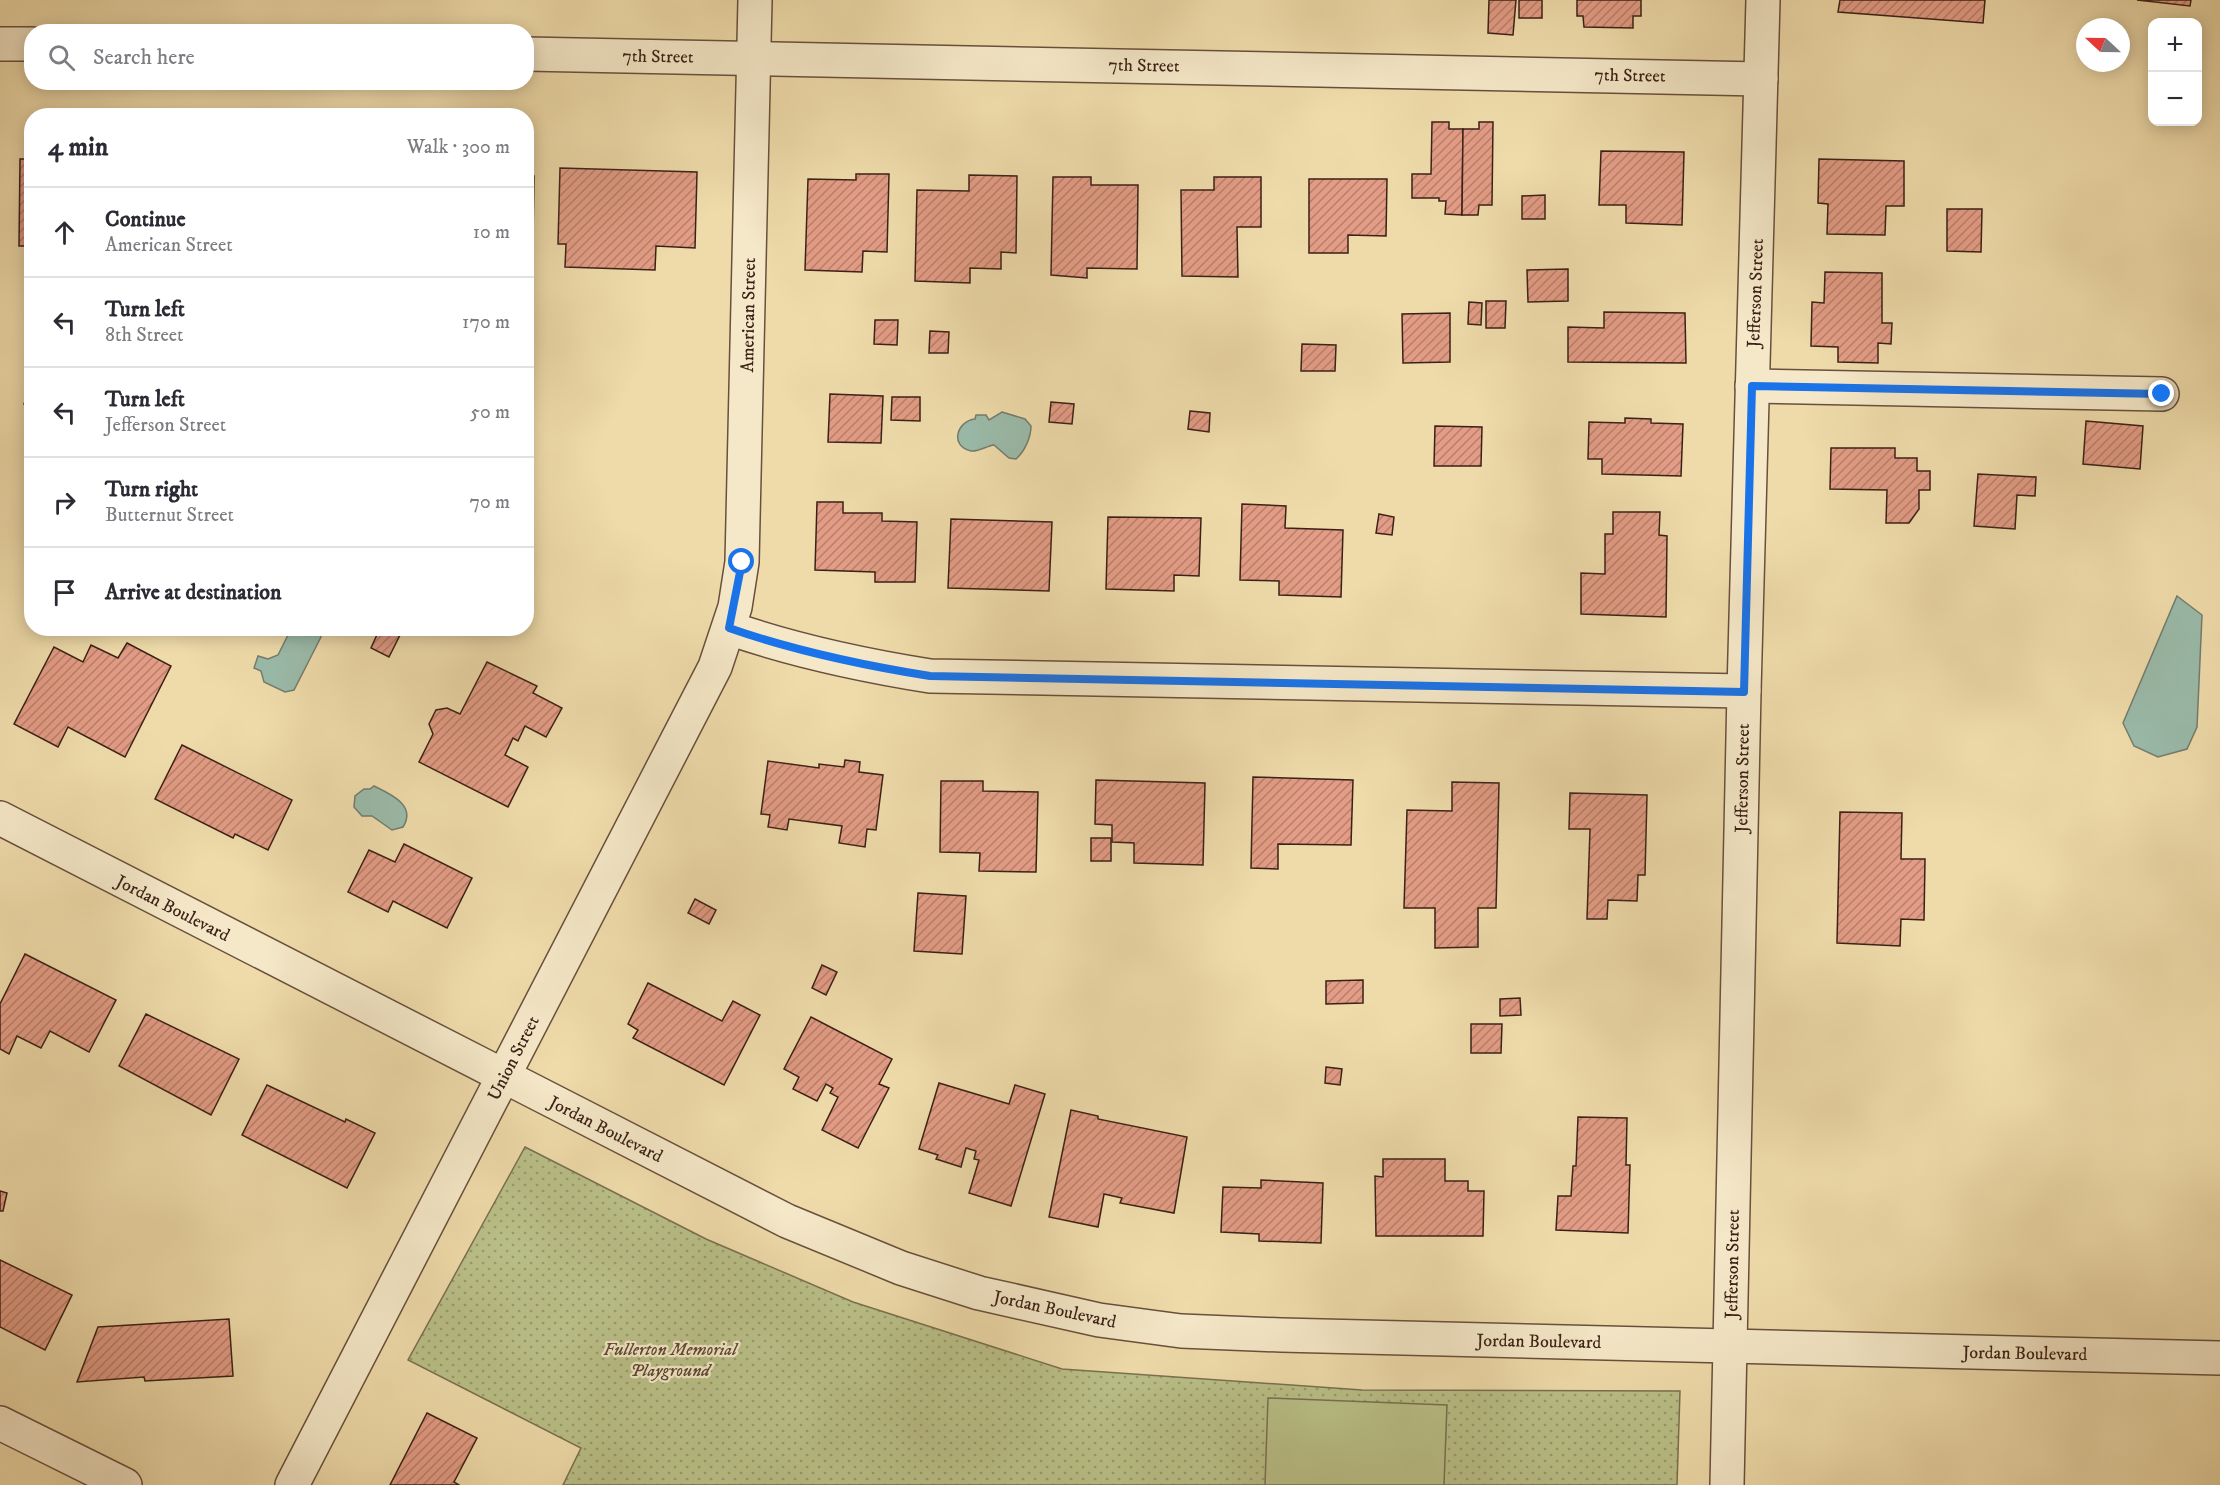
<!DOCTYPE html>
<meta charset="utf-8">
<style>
:root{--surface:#fff;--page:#f2f2f3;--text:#2b2b33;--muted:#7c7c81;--line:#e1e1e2}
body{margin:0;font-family:"IM FELL DW Pica",serif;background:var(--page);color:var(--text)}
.controls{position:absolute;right:18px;top:18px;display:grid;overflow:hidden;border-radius:12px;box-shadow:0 3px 15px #0003}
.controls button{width:54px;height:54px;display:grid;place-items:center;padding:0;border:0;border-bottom:2px solid var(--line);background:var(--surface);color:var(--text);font:30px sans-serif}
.compass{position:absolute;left:2076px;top:18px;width:54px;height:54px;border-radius:50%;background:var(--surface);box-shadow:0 3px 15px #0003;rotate:292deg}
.stop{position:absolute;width:18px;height:18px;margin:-14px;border:4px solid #1a73e8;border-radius:50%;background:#fff}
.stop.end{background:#1a73e8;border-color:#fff;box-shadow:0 2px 6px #0008}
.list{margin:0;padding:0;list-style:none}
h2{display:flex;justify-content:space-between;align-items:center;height:78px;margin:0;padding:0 24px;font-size:26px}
h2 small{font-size:20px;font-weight:400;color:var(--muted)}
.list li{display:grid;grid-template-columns:39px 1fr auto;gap:18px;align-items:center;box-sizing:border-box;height:90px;padding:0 24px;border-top:2px solid var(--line)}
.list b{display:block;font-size:22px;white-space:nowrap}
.list p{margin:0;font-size:20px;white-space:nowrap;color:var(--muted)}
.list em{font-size:20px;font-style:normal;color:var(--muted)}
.icon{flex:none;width:33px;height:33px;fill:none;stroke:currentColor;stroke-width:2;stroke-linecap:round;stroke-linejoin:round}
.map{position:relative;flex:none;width:2220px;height:1485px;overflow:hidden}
.search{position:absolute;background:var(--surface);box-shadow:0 3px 15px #0003;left:24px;top:24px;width:510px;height:66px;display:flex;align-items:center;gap:15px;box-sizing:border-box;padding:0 21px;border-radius:24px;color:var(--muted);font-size:22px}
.panel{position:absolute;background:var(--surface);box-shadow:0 3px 15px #0003;left:24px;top:108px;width:510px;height:528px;border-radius:24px}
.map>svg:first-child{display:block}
.park{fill:url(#park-dots);stroke:#7a7050;stroke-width:1.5}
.garden{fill:#bac088;stroke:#7a7050;stroke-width:1.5}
.water{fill:#9abbaa;stroke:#747d6f;stroke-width:1.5}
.building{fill:url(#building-hatch);stroke:#3b2117;stroke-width:1.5}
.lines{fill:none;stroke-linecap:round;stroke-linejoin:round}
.minor-casing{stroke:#68503c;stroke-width:36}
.minor{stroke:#f5e8c8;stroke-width:33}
.route{stroke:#1a73e8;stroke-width:8}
.labels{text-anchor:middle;stroke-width:4.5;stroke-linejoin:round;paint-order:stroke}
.street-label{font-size:18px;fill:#3b2117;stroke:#f5e8c8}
.park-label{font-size:18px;font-style:italic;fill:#5b4933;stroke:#f5e8c8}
</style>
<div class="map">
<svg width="2220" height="1485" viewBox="0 0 2220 1485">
<defs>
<pattern id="park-dots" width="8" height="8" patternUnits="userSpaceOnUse" patternTransform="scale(1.5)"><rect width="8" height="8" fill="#bac088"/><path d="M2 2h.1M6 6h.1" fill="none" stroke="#989c6e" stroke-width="1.8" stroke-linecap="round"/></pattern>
<pattern id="building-hatch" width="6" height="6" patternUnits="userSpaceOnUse" patternTransform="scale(1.5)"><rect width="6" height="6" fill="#e39c85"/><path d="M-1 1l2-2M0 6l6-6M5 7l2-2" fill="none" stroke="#b97f6c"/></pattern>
</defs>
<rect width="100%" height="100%" fill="#efdbaa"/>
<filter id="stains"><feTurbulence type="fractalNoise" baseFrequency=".00333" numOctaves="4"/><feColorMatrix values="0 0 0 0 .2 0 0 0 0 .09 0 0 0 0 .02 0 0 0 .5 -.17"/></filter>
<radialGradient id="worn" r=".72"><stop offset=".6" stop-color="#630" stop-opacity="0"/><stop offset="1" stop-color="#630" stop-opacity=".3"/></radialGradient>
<path class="park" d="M525 1147 706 1239 853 1302 1062 1369 1362 1390 1680 1391 1677 1485H563L581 1448 408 1360Z"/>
<path class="garden" d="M1268 1398 1447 1405 1444 1485H1265Z"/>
<g class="water">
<path d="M1002 412 1025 419 1031 426C1031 437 1025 451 1016 459L1009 458 994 445C986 446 979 452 971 451 949 446 957 421 975 419L976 415H986L989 420Z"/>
<path d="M2177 596 2202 615 2197 727 2187 749 2158 757 2134 746 2123 723Z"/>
<path d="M291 629H319L321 637 294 690 285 692 264 682 261 671 254 668 258 656 268 659 278 655Z"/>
<path d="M374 786C390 794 417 805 403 827L392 830 372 816H362L354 807 355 796 364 789H370Z"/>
</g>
<g class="building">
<path d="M1489 0H1516L1513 35 1488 33Z"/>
<rect x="1519" y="0" width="23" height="18"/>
<path d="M1577 0H1641V16H1633V28L1584 27 1583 16H1577Z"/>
<path d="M1840 0H1985L1983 23 1838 12Z"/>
<path d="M2137 0H2191L2190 6Z"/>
<path d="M1432 122H1449V129H1463L1462 215 1445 214 1446 201H1439V198H1412V174H1431Z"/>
<path d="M1479 122H1493L1492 205H1479L1478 215H1462L1463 129H1479Z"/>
<path d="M1601 151 1684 152 1682 225 1626 223V205H1599Z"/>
<path d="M20 159H32V246H19Z"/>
<path d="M1819 159 1904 161V206H1886L1885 235 1827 234 1828 204 1818 203Z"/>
<path d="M560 168 697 172 695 248 656 246 655 270 565 267 566 244H558Z"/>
<path d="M856 174H889L887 252 863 251 862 272 805 270 808 179 856 180Z"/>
<path d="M969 175 1017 176 1016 253 1001 252V269L970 268V283L915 281 917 190 969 191Z"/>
<path d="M526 176H534L533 238H526Z"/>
<path d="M1053 177H1091V185H1138L1137 269 1087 268V278L1051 275Z"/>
<path d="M1214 177H1261V227H1237L1238 277 1182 276 1181 190H1214Z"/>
<path d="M1309 179H1387L1386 236 1348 235V253H1309Z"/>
<path d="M1545 195V219H1522V196Z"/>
<path d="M1947 209H1982L1981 252 1947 251Z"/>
<path d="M1568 269V301L1528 302 1527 270Z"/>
<path d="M1825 272 1882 273V323H1892L1891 344 1878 343V363L1838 362V347L1811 346 1812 302 1824 303Z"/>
<path d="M1486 301H1506L1505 328H1486Z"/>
<path d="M1469 302 1482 303 1481 325 1468 324Z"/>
<path d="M1604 312 1685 313 1686 363 1568 362V327L1604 328Z"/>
<path d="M1450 313V362L1403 363 1402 314Z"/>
<path d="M875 320H898L897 345 874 344Z"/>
<path d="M930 331 949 332 948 353H929Z"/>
<path d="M1302 344 1336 345 1335 371H1301Z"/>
<path d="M32 384V407L24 404Z"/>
<path d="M830 394 883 396 881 443 828 442Z"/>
<path d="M892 397H920V421L891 420Z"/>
<path d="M1051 402 1074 404 1072 424 1049 422Z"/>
<path d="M1190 411 1210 413 1209 432 1188 429Z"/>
<path d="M1625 418 1651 419V423L1683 424 1681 476 1602 474V459H1588L1589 422 1625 423Z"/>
<path d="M2086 421 2143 426 2140 469 2083 464Z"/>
<path d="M1435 426 1482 427 1481 466H1434Z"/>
<path d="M1831 448H1895V458H1917V471H1930V490H1919V509L1909 523H1886L1887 490 1830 489Z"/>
<path d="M1978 474 2036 477 2035 496 2017 495 2015 529 1974 526Z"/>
<path d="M817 502H843V513H882V521L917 522 915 582H875V572L815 570Z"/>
<path d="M1242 504 1286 506 1285 528 1343 530 1341 597 1279 595V581L1240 580Z"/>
<path d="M1613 512H1660L1659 535 1667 536 1666 617 1581 614V573L1605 574V534H1613Z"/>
<path d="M1379 514 1394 517 1392 535 1376 533Z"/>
<path d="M1108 517 1201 518 1199 576 1174 575V591L1106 589Z"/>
<path d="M951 519 1052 522 1049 591 948 588Z"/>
<path d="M380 628H392L401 633 389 657 371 648Z"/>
<path d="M127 643 171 666 125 757 68 727 58 747 14 724 54 647 83 662 91 645 118 658Z"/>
<path d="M487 662 537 686 533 693 562 708 546 737 525 726 518 741 513 738 505 755 528 767 508 807 419 762 433 734 429 724 436 710 447 708 460 714Z"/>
<path d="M182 745 292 800 268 850 235 834 233 838 155 799Z"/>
<path d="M845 760 860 762 859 772 883 775 876 830 867 829 865 847 839 843 842 826 789 819 787 830 768 827 770 815 761 814 768 761 819 768V764L844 767Z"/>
<path d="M1253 777 1353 780 1351 845 1278 844V869L1251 868Z"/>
<path d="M1096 780 1205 783 1203 865 1134 863V843L1112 842V825L1095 824Z"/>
<path d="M941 781H983V791L1038 792 1036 872 979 871 980 853 940 852Z"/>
<path d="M1452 782 1499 783 1496 908H1478V947L1435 948V908H1404L1407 810 1452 811Z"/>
<path d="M1570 793 1647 795 1645 875H1638L1637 901 1608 900 1607 919H1587L1590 829H1569Z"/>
<path d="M1840 812 1902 813 1901 859H1925L1924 920 1901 919 1900 946 1837 943Z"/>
<rect x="1091" y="838" width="20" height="23"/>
<path d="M404 844 472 878 447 928 393 901 388 912 348 892 369 850 395 862Z"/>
<path d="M918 893 966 896 962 954 914 951Z"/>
<path d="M695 899 716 910 709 924 688 913Z"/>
<path d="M25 954 116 1000 89 1052 50 1031 41 1048 17 1036 9 1054 0 1049V1004Z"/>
<path d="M822 965 837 972 826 995 812 988Z"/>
<path d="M1363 980V1003L1326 1004V981Z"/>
<path d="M648 983 722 1021 733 1001 760 1015 724 1085 633 1038 638 1030 628 1024Z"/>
<path d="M1520 998 1521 1015 1500 1016V999Z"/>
<path d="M146 1014 239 1059 211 1115 119 1066Z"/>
<path d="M811 1017 892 1059 879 1084 889 1088 858 1148 822 1130 838 1097 830 1093 833 1088 826 1084 817 1101 793 1089 799 1077 784 1069Z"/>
<path d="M1471 1024H1502L1501 1053H1471Z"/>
<path d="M1326 1067 1342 1069 1340 1085 1325 1083Z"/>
<path d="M939 1083 1009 1104 1015 1085 1045 1094 1011 1206 969 1193 979 1160 974 1159 976 1151 966 1148 961 1167 936 1159 938 1155 919 1149Z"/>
<path d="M267 1085 345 1122 346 1119 375 1133 347 1188 242 1135Z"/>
<path d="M1071 1110 1098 1116V1119L1187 1137 1174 1213 1120 1203 1122 1198 1104 1194 1098 1227 1049 1217Z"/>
<path d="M1578 1117 1627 1118 1626 1165H1630L1628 1233 1556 1230 1558 1196H1571L1573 1166H1576Z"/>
<path d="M1383 1159H1445V1181H1468V1191H1484L1483 1236H1376L1375 1176 1383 1177Z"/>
<path d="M1261 1180 1323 1183 1321 1243 1259 1241V1234L1221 1232 1223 1187 1261 1188Z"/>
<path d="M0 1191 7 1193 3 1211H0Z"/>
<path d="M0 1260 72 1295 45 1350 0 1327Z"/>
<path d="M229 1319 233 1376 145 1381 144 1377 77 1382 98 1327Z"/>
<path d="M427 1413 477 1438 454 1482 459 1485H390Z"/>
</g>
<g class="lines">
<defs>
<g id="minor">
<path d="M0 44H32"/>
<path d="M526 54 1761 79"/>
<path d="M1752 386 2162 394"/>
<path d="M729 628C795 651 861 665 930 676L1744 691"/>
<path d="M0 818 787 1221 901 1268 979 1293 1099 1320 1181 1331 1281 1335 2220 1358"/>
<path d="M0 1423 125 1485"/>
<path d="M292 1485 715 667 735 607 742 562 755 0"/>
<path d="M1727 1485 1744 691 1763 0"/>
</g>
</defs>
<use href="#minor" class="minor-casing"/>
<use href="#minor" class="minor"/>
</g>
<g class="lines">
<path class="route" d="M742 562 729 628C795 651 861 665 930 676L1744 692 1752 386 2162 394"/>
</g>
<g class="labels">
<g class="street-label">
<text transform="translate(658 56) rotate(1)" y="6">7th Street</text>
<text transform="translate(1144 65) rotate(1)" y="6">7th Street</text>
<text transform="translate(1630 75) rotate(1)" y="6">7th Street</text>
<text transform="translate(1755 293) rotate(-88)" y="6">Jefferson Street</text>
<text transform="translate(748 315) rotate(-89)" y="6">American Street</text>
<text transform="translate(1742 778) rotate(-89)" y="6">Jefferson Street</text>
<text transform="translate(173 908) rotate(27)" y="6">Jordan Boulevard</text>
<text transform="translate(513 1058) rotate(-63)" y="6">Union Street</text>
<text transform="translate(606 1129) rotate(27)" y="6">Jordan Boulevard</text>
<text transform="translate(1732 1264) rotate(-89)" y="6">Jefferson Street</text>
<text transform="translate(1055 1309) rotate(12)" y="6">Jordan Boulevard</text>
<text transform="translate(1539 1341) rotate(1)" y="6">Jordan Boulevard</text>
<text transform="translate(2025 1353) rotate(1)" y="6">Jordan Boulevard</text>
</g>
<g class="park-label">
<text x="670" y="1355">Fullerton Memorial<tspan x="670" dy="21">Playground</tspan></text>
</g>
</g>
<rect width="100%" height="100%" filter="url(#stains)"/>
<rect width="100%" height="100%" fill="url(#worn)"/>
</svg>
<div class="controls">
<button>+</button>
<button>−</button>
</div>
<svg class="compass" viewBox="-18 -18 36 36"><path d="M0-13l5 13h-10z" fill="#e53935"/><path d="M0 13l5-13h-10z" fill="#7c7c81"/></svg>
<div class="stop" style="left:742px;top:562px"></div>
<div class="stop end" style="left:2162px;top:394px"></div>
<div class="search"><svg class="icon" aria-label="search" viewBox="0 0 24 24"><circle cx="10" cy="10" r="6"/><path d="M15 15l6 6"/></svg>Search here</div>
<section class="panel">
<h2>4 min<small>Walk · 300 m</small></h2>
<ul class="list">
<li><svg class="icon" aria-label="ahead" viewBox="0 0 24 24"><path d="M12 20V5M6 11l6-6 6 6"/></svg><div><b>Continue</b><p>American Street</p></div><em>10 m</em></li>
<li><svg class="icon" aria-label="left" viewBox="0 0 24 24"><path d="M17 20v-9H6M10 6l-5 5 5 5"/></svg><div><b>Turn left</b><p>8th Street</p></div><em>170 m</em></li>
<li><svg class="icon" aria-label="left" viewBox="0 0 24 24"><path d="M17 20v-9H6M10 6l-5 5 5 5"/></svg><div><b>Turn left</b><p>Jefferson Street</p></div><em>50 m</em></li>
<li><svg class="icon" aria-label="right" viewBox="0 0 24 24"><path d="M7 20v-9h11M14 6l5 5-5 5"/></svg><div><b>Turn right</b><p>Butternut Street</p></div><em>70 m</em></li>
<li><svg class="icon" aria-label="arrive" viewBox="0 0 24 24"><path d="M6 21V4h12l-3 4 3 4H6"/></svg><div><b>Arrive at destination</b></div></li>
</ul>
</section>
</div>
